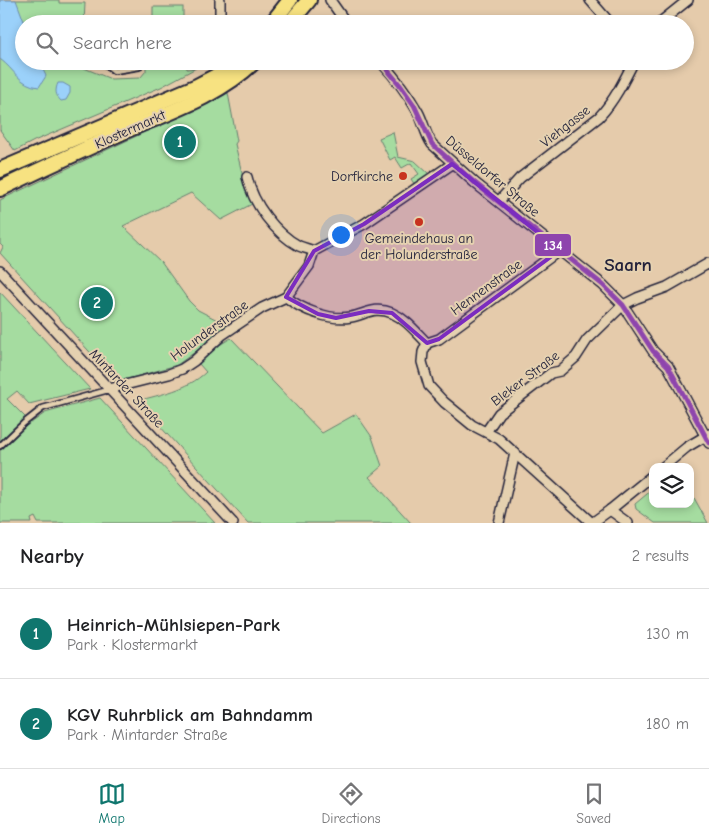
<!DOCTYPE html>
<meta charset="utf-8">
<style>
:root{--surface:#fff;--page:#f2f2f2;--text:#202124;--muted:#757577;--line:#e0e0e0;--accent:#0f766e}
body{margin:0;font-family:"Comic Neue",sans-serif;background:var(--page);color:var(--text)}
.controls{position:absolute;right:15px;bottom:15px;display:grid;overflow:hidden;border-radius:10px;box-shadow:0 2px 8px #0003}
.controls button{width:45px;height:45px;display:grid;place-items:center;padding:0;border:0;border-bottom:1px solid var(--line);background:var(--surface);color:var(--text);font:25px sans-serif}
.you{position:absolute;left:340px;top:234px;width:18px;height:18px;margin:-12px;border:4px solid #fff;border-radius:50%;background:#1a73e8;box-shadow:0 0 0 8px #1a73e833}
.badge{display:grid;place-items:center;width:32px;height:32px;border-radius:50%;background:var(--accent);color:#fff;font-size:16px;font-weight:700}
.pin{position:absolute;translate:-50% -50%;border:2px solid #fff;box-shadow:0 1px 5px #0006}
.list{margin:0;padding:0;list-style:none}
h2{display:flex;justify-content:space-between;align-items:center;height:65px;margin:0;padding:0 20px;font-size:21px}
h2 small{font-size:16px;font-weight:400;color:var(--muted)}
.list li{display:grid;grid-template-columns:32px 1fr auto;gap:15px;align-items:center;box-sizing:border-box;height:90px;padding:0 20px;border-top:1px solid var(--line)}
.list b{display:block;font-size:19px;white-space:nowrap}
.list p{margin:0;font-size:16px;white-space:nowrap;color:var(--muted)}
.list em{font-size:16px;font-style:normal;color:var(--muted)}
.icon{flex:none;width:28px;height:28px;fill:none;stroke:currentColor;stroke-width:2;stroke-linecap:round;stroke-linejoin:round}
.map{position:relative;flex:none;width:709px;height:523px;overflow:hidden}
.search{position:absolute;background:var(--surface);box-shadow:0 2px 8px #0003;left:15px;right:15px;top:15px;height:55px;display:flex;align-items:center;gap:12px;box-sizing:border-box;padding:0 18px;border-radius:28px;color:var(--muted);font-size:19px}
.sheet{height:245px;background:var(--surface)}
nav{display:flex;justify-content:space-around;align-items:center;box-sizing:border-box;height:70px;border-top:1px solid var(--line);background:var(--surface);font-size:14px;color:var(--muted)}
nav a{display:grid;justify-items:center;gap:2px}
nav .on{color:var(--accent)}
.map>svg:first-child{display:block}
.green{fill:#a5dca0;stroke:#647f6e}
.water{fill:#9bd1fa;stroke:#6b8bae}
.lines{fill:none;stroke-linecap:round;stroke-linejoin:round}
.lane-casing{stroke:#22223b;stroke-width:8}
.street-casing{stroke:#22223b;stroke-width:12}
.primary-casing{stroke:#22223b;stroke-width:18}
.lane{stroke:#e5d1b0;stroke-width:4.5}
.street{stroke:#e5d1b0;stroke-width:9}
.primary{stroke:#f7e281;stroke-width:14}
.bus-1-casing{stroke:#e5d1b0;stroke-width:9}
.bus-1{stroke:#8e44ad;stroke-width:5}
.marked{fill:#7b2cbf;fill-opacity:0.2;stroke:#7b2cbf;stroke-width:4;stroke-linejoin:round}
.poi-dot{fill:#c8321e;stroke:#e5d1b0;stroke-width:2}
.labels{text-anchor:middle;stroke-width:4;stroke-linejoin:round;paint-order:stroke}
.street-label{font-size:14px;fill:#22223b;stroke:#e5d1b0}
.poi-label{font-size:14px;fill:#22223b;stroke:#e5d1b0;text-anchor:end}
.district-label{font-size:19px;font-weight:bold;fill:#22223b;stroke:#e5d1b0}
.line-badge{stroke:#e5d1b0;stroke-width:2}
.badge-label{font-size:14px;text-anchor:middle;font-weight:bold;fill:#fff}
</style>
<div class="map">
<svg width="709" height="523" viewBox="0 0 709 523">
<rect width="100%" height="100%" fill="#e5cbab"/>
<filter id="ink" filterUnits="userSpaceOnUse"><feTurbulence type="fractalNoise" baseFrequency=".02" numOctaves="2"/><feDisplacementMap in="SourceGraphic" scale="10" xChannelSelector="R" yChannelSelector="G"/><feConvolveMatrix kernelMatrix="1 2 1 2 8 2 1 2 1" color-interpolation-filters="sRGB"/></filter>
<g filter="url(#ink)">
<g class="green">
<path d="M0 0H59V3H85L84 24H24V61H83L84 68 111 79 140 78 146 71V61H186L187 69 196 68 161 87 34 141 15 151 0 130Z"/>
<rect x="153" y="7" width="30" height="17"/>
<path d="M228 93 237 141 235 144 247 194 252 204 221 220 191 193 123 226 161 262 189 301 198 310 227 325 209 342 177 365 117 382 0 253 3 247 0 244V200Z"/>
<path d="M393 132 398 157 415 161 429 174 415 185 411 179 419 174 411 163 402 168 395 157 390 160 379 138Z"/>
<path d="M0 292 90 389 29 404 17 391 7 399 31 423 45 413 100 398 215 523H38L35 517 31 519 32 523H0Z"/>
<path d="M231 338 322 433 356 414 372 437 382 466 369 477 411 523H248L137 401C162 394 187 390 206 372L199 364 213 349Z"/>
<path d="M653 489V504H690V498L693 496 708 523H655L636 509 635 504Z"/>
</g>
<g class="water">
<path d="M0 0H16L25 24H24V61H39L46 76 39 87C19 85 15 70 0 59Z"/>
<path d="M58 83H63L70 87V93L66 100 61 101C55 95 55 90 58 83Z"/>
</g>
<g class="lines">
<defs>
<g id="lane">
<path d="M105 64 114 71 139 67V61"/>
<path d="M0 446 24 423 43 408 108 390"/>
</g>
<g id="street">
<path d="M220 0V24"/>
<path d="M330 0 347 24"/>
<path d="M590 0 611 24"/>
<path d="M658 24 688 0"/>
<path d="M380 61C394 76 408 94 418 112 424 123 425 134 432 144L475 183 603 285 623 305 653 351 668 366 709 443"/>
<path d="M247 177C253 204 275 233 299 246 304 248 309 249 314 251"/>
<path d="M499 201 520 178 599 117C614 101 624 81 634 61"/>
<path d="M0 271 233 523"/>
<path d="M286 297C302 310 330 321 351 317 366 314 375 306 392 313 406 319 416 332 427 343"/>
<path d="M427 343 423 352 422 362 429 386 444 402 472 425 499 439 592 523"/>
<path d="M427 343 439 339 560 250"/>
<path d="M109 389 169 374 182 369 194 361 222 335 262 308 286 297 309 266 314 251 364 224 452 164"/>
<path d="M486 432 499 413 551 373 560 371 576 357 587 340 623 305 637 298 667 287 709 263"/>
<path d="M663 467 687 447 709 434"/>
<path d="M610 510 628 523"/>
<path d="M499 523 515 453"/>
<path d="M592 523 610 510 653 475"/>
</g>
<g id="primary">
<path d="M271 24 290 0"/>
<path d="M289 24 309 0"/>
<path d="M0 170 197 86 218 75 236 61"/>
<path d="M0 189C41 169 83 150 125 131 170 112 219 96 255 61"/>
</g>
</defs>
<use href="#lane" class="lane-casing"/>
<use href="#street" class="street-casing"/>
<use href="#primary" class="primary-casing"/>
<use href="#lane" class="lane"/>
<use href="#street" class="street"/>
<use href="#primary" class="primary"/>
<defs>
<path id="bus-1" d="M380 61 400 85 414 105 432 144 475 183 603 285 623 305 653 351 668 366 709 443"/>
</defs>
<use href="#bus-1" class="bus-1-casing"/>
<use href="#bus-1" class="bus-1"/>
</g>
</g>
<path class="marked" d="M452 164 560 250 439 339 427 343 392 313 369 311 336 318 318 314 286 297 314 251 364 224Z"/>
<g class="poi-dot">
<circle cx="403" cy="176" r="5"/>
<circle cx="419" cy="222" r="5"/>
</g>
<g class="labels">
<g class="street-label">
<text transform="translate(565 126) rotate(-38)" y="5">Viehgasse</text>
<text transform="translate(130 129) rotate(-24)" y="5">Klostermarkt</text>
<text transform="translate(493 176) rotate(40)" y="5">Düsseldorfer Straße</text>
<text transform="translate(486 287) rotate(-36)" y="5">Hennenstraße</text>
<text transform="translate(209 330) rotate(-36)" y="5">Holunderstraße</text>
<text transform="translate(525 378) rotate(-37)" y="5">Bleker Straße</text>
<text transform="translate(127 388) rotate(47)" y="5">Mintarder Straße</text>
</g>
<g class="poi-label">
<text x="393" y="181">Dorfkirche</text>
<text x="419" y="243" text-anchor="middle">Gemeindehaus an<tspan x="419" dy="16">der Holunderstraße</tspan></text>
</g>
<g class="district-label">
<text x="628" y="271">Saarn</text>
</g>
</g>
<rect class="line-badge" x="534" y="233" width="38" height="24" rx="5" fill="#8e44ad"/>
<g class="badge-label">
<text x="553" y="250">134</text>
</g>
</svg>
<div class="controls">
<button><svg class="icon" aria-label="layers" viewBox="0 0 24 24"><path d="M12 4l9 5-9 5-9-5zM3 14l9 5 9-5"/></svg></button>
</div>
<div class="you"></div>
<div class="pin badge" style="left:180px;top:142px">1</div>
<div class="pin badge" style="left:97px;top:303px">2</div>
<div class="search"><svg class="icon" aria-label="search" viewBox="0 0 24 24"><circle cx="10" cy="10" r="6"/><path d="M15 15l6 6"/></svg>Search here</div>
</div>
<section class="sheet">
<h2>Nearby<small>2 results</small></h2>
<ul class="list">
<li><span class="badge">1</span><div><b>Heinrich-Mühlsiepen-Park</b><p>Park · Klostermarkt</p></div><em>130 m</em></li>
<li><span class="badge">2</span><div><b>KGV Ruhrblick am Bahndamm</b><p>Park · Mintarder Straße</p></div><em>180 m</em></li>
</ul>
</section>
<nav>
<a class="on"><svg class="icon" aria-label="map" viewBox="0 0 24 24"><path d="M3 6l6-2 6 2 6-2v14l-6 2-6-2-6 2zM9 4v14M15 6v14"/></svg>Map</a>
<a><svg class="icon" aria-label="directions" viewBox="0 0 24 24"><path d="M12 3l9 9-9 9-9-9zM9 14v-3h6M13 9l2 2-2 2"/></svg>Directions</a>
<a><svg class="icon" aria-label="saved" viewBox="0 0 24 24"><path d="M7 4h10v16l-5-4-5 4z"/></svg>Saved</a>
</nav>
